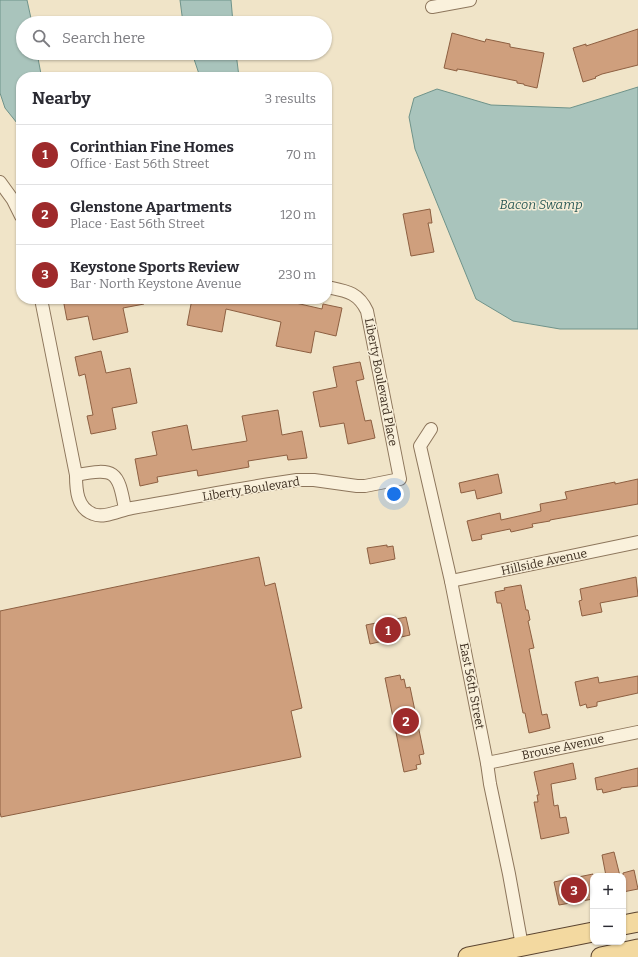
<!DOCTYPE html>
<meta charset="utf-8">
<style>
:root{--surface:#fff;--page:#f7f7f7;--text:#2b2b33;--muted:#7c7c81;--line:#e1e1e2;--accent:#9e2a2b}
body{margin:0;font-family:Bitter,serif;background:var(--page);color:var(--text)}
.controls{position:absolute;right:12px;bottom:12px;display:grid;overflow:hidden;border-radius:8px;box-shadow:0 1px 3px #0004}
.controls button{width:36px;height:36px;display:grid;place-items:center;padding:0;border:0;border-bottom:1px solid var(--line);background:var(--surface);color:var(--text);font:20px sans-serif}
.you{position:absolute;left:394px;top:494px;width:14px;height:14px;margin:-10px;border:3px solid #fff;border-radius:50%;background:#1a73e8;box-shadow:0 0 0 6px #1a73e833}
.badge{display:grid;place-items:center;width:26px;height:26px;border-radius:50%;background:var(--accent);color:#fff;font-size:13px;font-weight:700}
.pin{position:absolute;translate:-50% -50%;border:2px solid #fff;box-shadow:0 1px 4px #0006}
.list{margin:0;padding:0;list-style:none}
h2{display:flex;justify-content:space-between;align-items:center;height:52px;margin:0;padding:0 16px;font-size:17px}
h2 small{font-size:13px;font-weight:400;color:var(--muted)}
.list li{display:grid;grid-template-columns:26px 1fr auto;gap:12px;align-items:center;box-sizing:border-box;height:60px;padding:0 16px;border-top:1px solid var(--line)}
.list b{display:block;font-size:15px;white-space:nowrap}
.list p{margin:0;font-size:13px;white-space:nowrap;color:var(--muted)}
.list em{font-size:13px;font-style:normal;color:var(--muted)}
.icon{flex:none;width:22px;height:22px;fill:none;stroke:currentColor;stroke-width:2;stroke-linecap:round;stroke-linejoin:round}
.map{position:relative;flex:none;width:638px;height:957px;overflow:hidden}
.search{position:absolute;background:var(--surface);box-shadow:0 1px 3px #0004;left:16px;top:16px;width:316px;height:44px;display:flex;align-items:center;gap:10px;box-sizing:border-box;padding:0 14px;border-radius:22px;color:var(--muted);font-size:15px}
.panel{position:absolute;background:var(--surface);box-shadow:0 1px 3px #0004;left:16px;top:72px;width:316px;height:232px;border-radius:16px}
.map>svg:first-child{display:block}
.water{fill:#a9c4bc;stroke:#6f938a}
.building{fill:#cf9f7d;stroke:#8d5f41}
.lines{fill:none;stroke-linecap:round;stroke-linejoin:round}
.street-casing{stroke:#8d765c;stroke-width:14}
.primary-casing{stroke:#5b4430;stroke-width:21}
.street{stroke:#faf1dc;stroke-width:12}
.primary{stroke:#f3d9a0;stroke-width:19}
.labels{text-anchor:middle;stroke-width:3;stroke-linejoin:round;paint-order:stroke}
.street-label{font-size:12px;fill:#3d2e20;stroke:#f7eed8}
.water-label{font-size:13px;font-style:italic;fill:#2f5d5a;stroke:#f7eed8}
</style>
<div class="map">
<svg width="638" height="957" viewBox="0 0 638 957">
<rect width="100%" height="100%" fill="#f0e4c8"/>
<g class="water">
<path d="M0 0H27L32 23H23V53H37L41 74 42 77H21V128L5 108 0 93Z"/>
<path d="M180 0H231L233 23H183Z"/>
<path d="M192 53H236L239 77H200Z"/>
<path d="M638 87V329H560L513 321 476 299 415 149 409 117 414 98 437 89 491 105 570 108Z"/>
</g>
<g class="building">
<path d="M638 29V65L602 74 595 77 596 78 583 82 573 48 586 44V46Z"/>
<path d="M452 33 485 42 486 39 510 44V47L544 53 537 88 524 85V84L517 83V81L464 70 457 69V71L444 68Z"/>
<path d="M430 209 432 223H428L434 252 411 256 403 214Z"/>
<path d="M63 299H143L144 304 123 308 128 332 93 340 88 316 67 320Z"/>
<path d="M192 299H278L322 309 323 304 342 308 336 336 315 331 311 353 276 346 281 322 226 309 222 332 187 325Z"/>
<path d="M101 351 106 373 130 368 137 403 112 408 116 429 91 434 87 416 93 415 85 374 79 376 75 357Z"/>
<path d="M360 362 364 379 356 381 365 421 371 420 375 438 348 444 344 423 320 427 313 392 337 387 333 367Z"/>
<path d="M278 410 282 435 302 431 307 458 288 460 287 455 248 461 249 467 198 476 197 470 157 477 158 482 140 486 135 459 157 455 152 432 187 425 192 450 247 441 242 416Z"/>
<path d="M498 474 502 493 477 499 475 490 461 493 459 483Z"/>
<path d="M638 479V504L550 520V521L532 524 533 527 511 532 510 529 481 535 482 539 472 541 467 521 500 513 501 520 541 511 540 504 567 499 565 492 615 482V484Z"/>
<path d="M387 545V547L393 546 395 559 370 564 367 548Z"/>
<path d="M259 557 265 586 275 583 302 708 291 711 301 757 1 817 0 812V611Z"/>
<path d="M636 577 638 596 600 603 602 612 582 616 579 601 582 600 580 589Z"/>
<path d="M521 585 526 610H528L530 620 528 621 534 648 529 649 542 715 547 714 550 728 529 733 525 713H523L501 603H497L495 592 505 590 504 588Z"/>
<path d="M406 617 410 635 370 644 366 625Z"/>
<path d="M400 675 401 680 404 679 406 688 410 687 424 754 419 755 421 764 416 765 417 769 404 772 385 678Z"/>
<path d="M638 676V693L597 702V706L587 708 586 704 580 706 575 682 598 677 599 683Z"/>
<path d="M573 763 576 779 551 784 554 806 558 805 560 818 566 817 569 833 541 839 534 802H538L537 795H539L534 772Z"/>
<path d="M638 768V786L621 788V789L603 793 602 789 597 790 595 778Z"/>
<path d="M614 852 620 876H606L602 855Z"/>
<path d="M634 870 638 889 623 892V873Z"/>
<path d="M593 874V899L559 905 554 882Z"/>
</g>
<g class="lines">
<defs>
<g id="street">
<path d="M432 7 470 0"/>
<path d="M0 182 13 200 21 216"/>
<path d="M41 299 76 475C76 490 77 508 93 514 104 519 120 510 132 508 180 500 228 490 277 483L297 480H314L357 486H365L400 479 367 311C358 292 346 291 327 287"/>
<path d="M431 429 420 446 451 581 487 763 490 784 509 874 522 946"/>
<path d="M76 475C115 468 118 470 125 509"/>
<path d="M451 581 638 542"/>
<path d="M487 763 638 732"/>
</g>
<g id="primary">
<path d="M623 925 638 922"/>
<path d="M468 957 593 932"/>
<path d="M601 957 638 949"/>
</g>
</defs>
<use href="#street" class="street-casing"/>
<use href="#primary" class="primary-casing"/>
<use href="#street" class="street"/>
<use href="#primary" class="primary"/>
</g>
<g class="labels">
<g class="street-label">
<text transform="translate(381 382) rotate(79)" y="4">Liberty Boulevard Place</text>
<text transform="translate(251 489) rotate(-9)" y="4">Liberty Boulevard</text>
<text transform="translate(544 562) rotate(-12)" y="4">Hillside Avenue</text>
<text transform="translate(472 686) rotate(79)" y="4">East 56th Street</text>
<text transform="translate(563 747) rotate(-12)" y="4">Brouse Avenue</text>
</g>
<g class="water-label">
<text x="541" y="209">Bacon Swamp</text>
</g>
</g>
</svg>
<div class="controls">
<button>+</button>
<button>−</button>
</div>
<div class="you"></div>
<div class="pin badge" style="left:388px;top:630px">1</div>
<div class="pin badge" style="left:406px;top:721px">2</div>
<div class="pin badge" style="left:574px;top:890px">3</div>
<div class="search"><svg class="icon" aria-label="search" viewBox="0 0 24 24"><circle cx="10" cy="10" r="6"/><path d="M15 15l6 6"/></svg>Search here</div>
<section class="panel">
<h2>Nearby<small>3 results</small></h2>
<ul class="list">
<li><span class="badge">1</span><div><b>Corinthian Fine Homes</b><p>Office · East 56th Street</p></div><em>70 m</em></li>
<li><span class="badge">2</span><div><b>Glenstone Apartments</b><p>Place · East 56th Street</p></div><em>120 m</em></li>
<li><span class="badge">3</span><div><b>Keystone Sports Review</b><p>Bar · North Keystone Avenue</p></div><em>230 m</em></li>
</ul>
</section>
</div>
